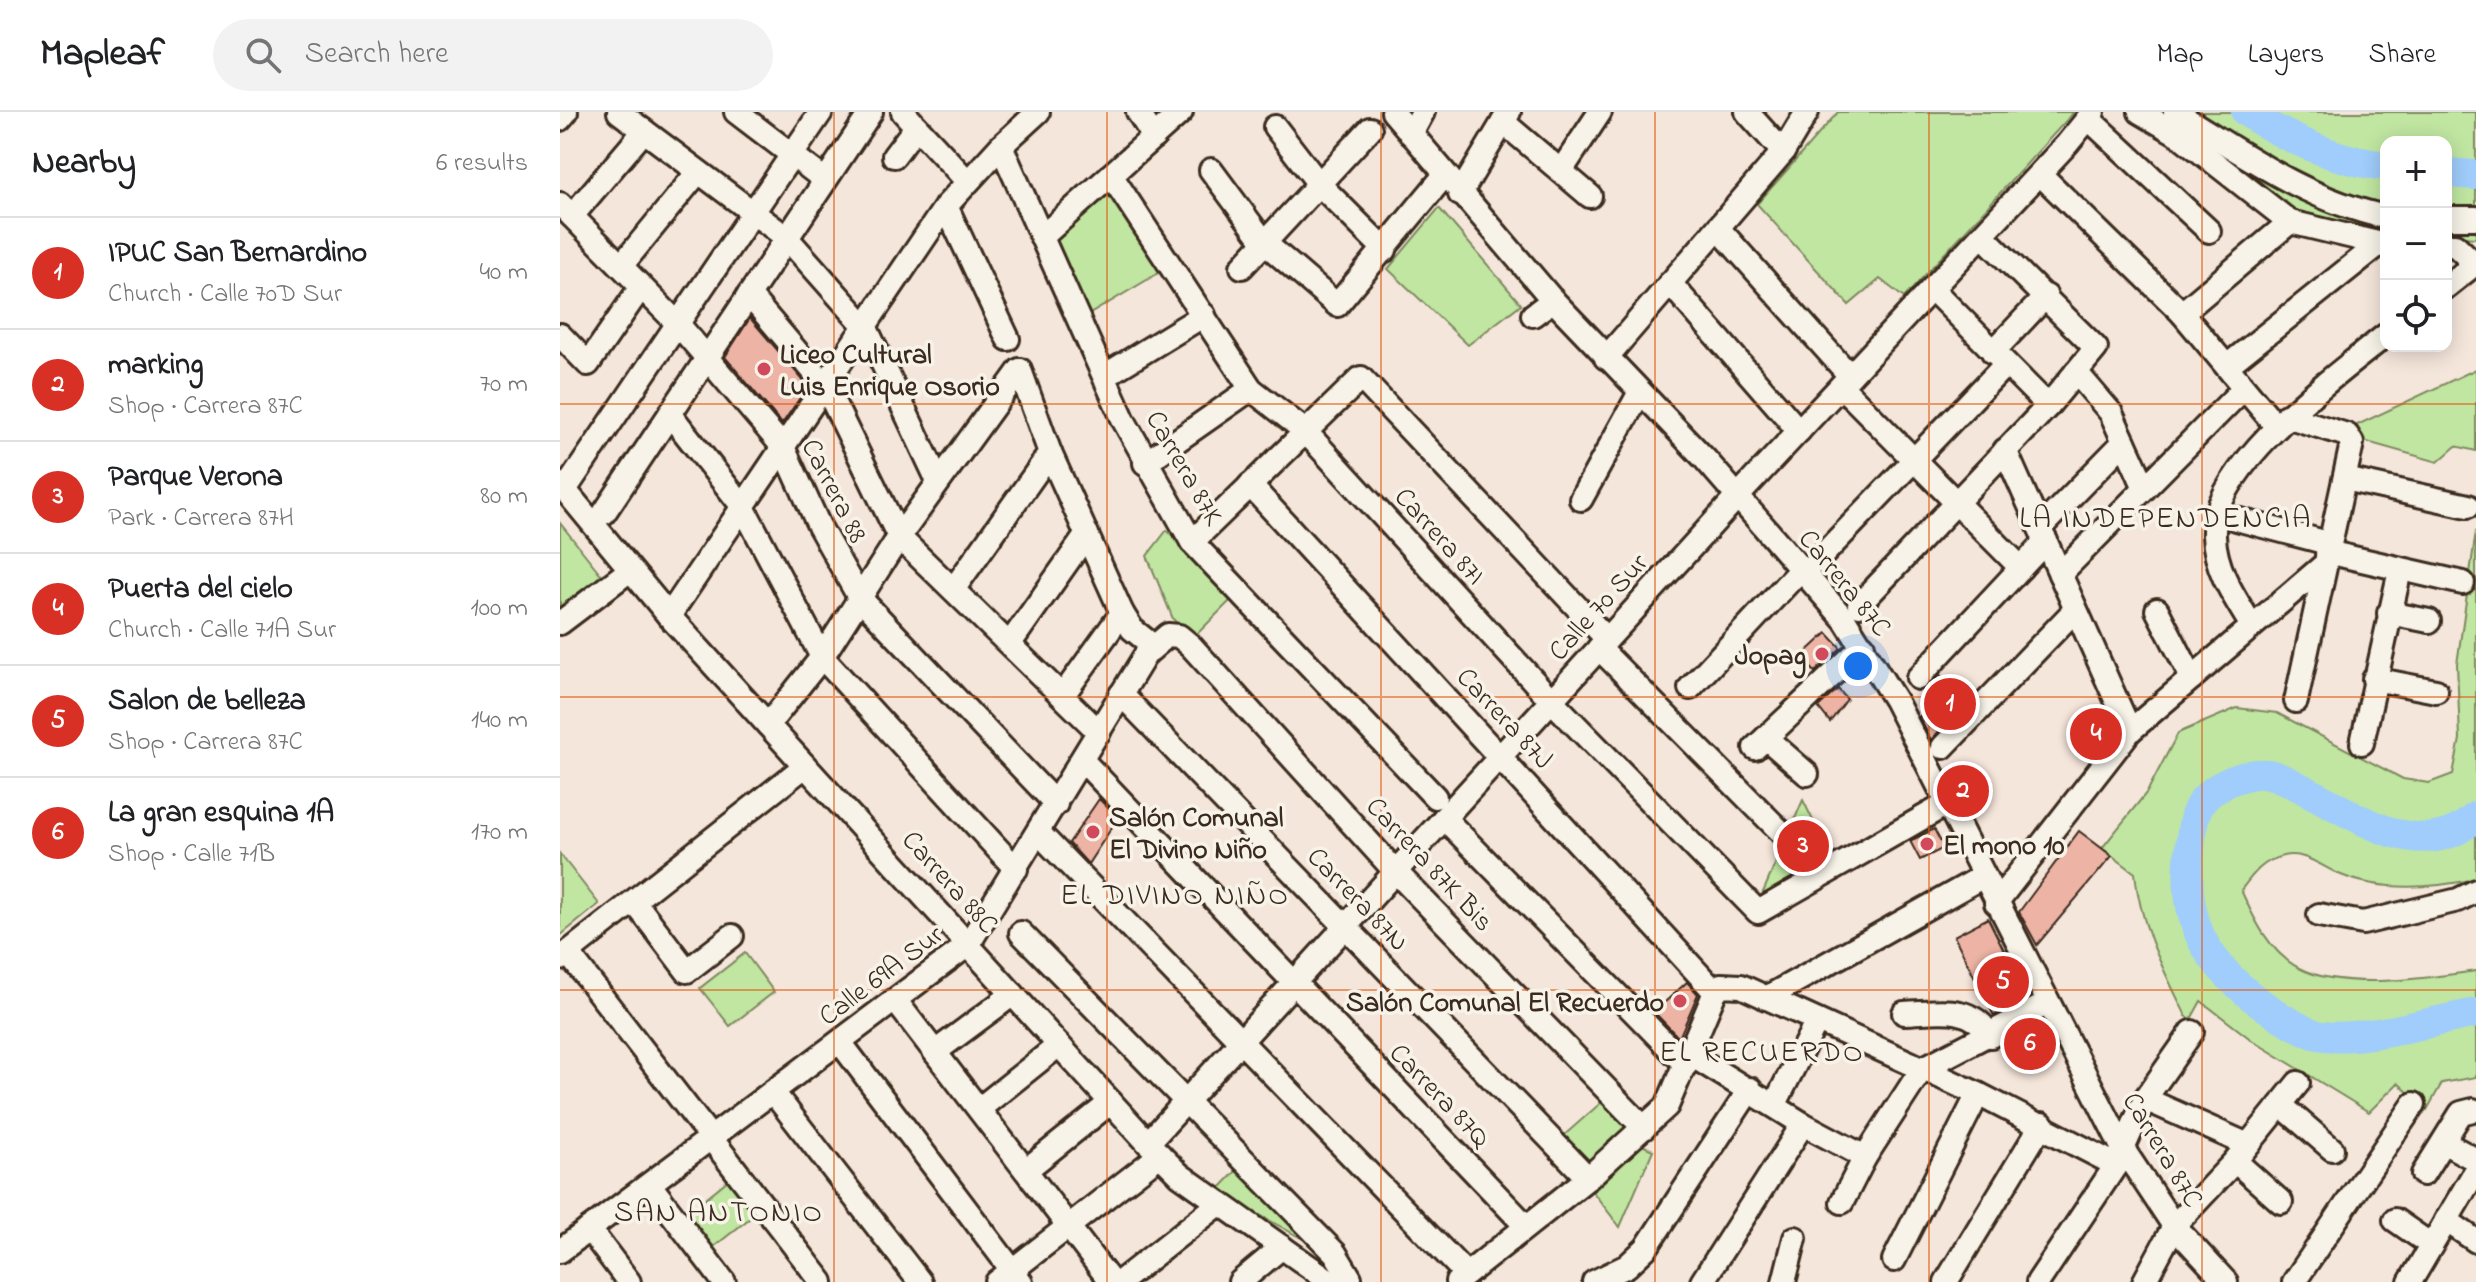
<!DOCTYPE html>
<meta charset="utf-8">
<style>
:root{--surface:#fff;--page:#f2f2f2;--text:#202124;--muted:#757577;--line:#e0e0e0;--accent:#d93025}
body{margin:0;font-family:"Indie Flower",sans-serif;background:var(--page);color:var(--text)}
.controls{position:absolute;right:24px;top:24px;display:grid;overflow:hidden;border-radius:16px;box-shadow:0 4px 20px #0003}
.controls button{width:72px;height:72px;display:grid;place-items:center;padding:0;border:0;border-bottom:2px solid var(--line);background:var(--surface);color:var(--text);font:40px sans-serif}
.you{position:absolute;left:1298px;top:554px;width:28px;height:28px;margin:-20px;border:6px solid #fff;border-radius:50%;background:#1a73e8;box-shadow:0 0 0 12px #1a73e833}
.badge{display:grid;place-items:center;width:52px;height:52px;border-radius:50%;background:var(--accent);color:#fff;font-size:26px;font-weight:700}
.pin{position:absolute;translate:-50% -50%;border:4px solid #fff;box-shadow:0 2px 8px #0006}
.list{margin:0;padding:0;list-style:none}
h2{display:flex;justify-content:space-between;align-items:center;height:104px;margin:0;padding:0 32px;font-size:34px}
h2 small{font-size:26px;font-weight:400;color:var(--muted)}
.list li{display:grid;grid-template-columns:52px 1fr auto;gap:24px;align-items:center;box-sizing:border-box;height:112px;padding:0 32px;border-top:2px solid var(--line)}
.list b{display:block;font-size:30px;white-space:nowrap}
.list p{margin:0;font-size:26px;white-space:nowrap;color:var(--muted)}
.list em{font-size:26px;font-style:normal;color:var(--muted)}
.icon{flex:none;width:44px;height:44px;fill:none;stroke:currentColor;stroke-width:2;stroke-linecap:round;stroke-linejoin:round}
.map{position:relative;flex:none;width:1916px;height:1170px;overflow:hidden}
header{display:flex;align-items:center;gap:48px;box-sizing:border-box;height:112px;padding:0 40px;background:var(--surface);border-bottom:2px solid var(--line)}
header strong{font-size:38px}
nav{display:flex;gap:44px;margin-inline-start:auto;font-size:28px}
.search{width:560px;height:72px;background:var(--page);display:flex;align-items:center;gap:20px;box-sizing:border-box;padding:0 28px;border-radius:44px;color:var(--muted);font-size:30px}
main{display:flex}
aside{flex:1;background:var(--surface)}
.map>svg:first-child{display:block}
.green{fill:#c0e6a1;stroke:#7e8860;stroke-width:2}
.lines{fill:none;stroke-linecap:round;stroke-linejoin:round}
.river{stroke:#a0cdfb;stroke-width:30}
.building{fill:#edb4a5;stroke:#3b2a1e;stroke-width:2}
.minor-casing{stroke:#3b2a1e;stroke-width:28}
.minor{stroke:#f7f3e8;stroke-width:22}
.grid{fill:none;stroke:#df570d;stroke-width:2;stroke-opacity:0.55}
.poi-dot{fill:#d1495b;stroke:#f7f3e8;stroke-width:3}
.labels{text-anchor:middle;stroke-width:7;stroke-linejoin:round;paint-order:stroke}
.poi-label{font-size:28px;font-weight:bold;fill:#3b2a1e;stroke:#f7f3e8;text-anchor:start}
.street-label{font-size:28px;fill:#3b2a1e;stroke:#f7f3e8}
.neighbourhood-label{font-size:30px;letter-spacing:2px;fill:#3b2a1e;stroke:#f7f3e8}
</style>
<header>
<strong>Mapleaf</strong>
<div class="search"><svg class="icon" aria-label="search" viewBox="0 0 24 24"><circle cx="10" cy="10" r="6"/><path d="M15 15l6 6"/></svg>Search here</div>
<nav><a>Map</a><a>Layers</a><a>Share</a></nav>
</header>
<main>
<aside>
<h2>Nearby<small>6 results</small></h2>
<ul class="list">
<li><span class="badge">1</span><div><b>IPUC San Bernardino</b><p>Church · Calle 70D Sur</p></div><em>40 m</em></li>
<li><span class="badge">2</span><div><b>marking</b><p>Shop · Carrera 87C</p></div><em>70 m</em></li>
<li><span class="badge">3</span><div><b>Parque Verona</b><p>Park · Carrera 87H</p></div><em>80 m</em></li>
<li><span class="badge">4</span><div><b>Puerta del cielo</b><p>Church · Calle 71A Sur</p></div><em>100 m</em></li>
<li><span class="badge">5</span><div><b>Salon de belleza</b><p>Shop · Carrera 87C</p></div><em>140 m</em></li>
<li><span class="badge">6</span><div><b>La gran esquina 1A</b><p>Shop · Calle 71B</p></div><em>170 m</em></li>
</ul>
</aside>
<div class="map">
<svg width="1916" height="1170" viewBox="0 0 1916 1170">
<rect width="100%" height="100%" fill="#f5e6db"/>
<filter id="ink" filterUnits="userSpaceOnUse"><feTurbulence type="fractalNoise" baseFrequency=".0125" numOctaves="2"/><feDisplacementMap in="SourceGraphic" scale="16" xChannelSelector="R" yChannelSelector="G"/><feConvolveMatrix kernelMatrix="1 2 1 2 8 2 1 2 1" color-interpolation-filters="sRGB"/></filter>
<g filter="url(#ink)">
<g class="green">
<path d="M1278 0H1514L1344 186 1320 167 1289 193 1197 92Z"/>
<path d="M1591 0H1916V126L1886 124V30H1826V120L1787 117 1731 100Z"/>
<path d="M550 79 602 159 528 203 492 129Z"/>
<path d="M879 96 961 192 908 233 828 157Z"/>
<path d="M1916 257V339L1896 334 1878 350 1800 328 1797 313Z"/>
<path d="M0 411 43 465 0 498Z"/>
<path d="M607 418 672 487 632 527 613 507 587 444Z"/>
<path d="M1916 419V767C1873 776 1823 780 1781 763 1762 755 1745 739 1723 744 1702 749 1693 762 1681 778 1694 807 1709 840 1739 856 1782 879 1869 866 1916 859V965L1882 971 1867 998 1838 971 1809 1000 1693 929 1641 889 1631 907 1626 904C1603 857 1580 814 1575 761L1542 736 1587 680 1618 621 1677 596 1717 601 1843 667 1869 671 1893 662 1900 627 1897 552Z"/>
<path d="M1243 688 1271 745 1201 785Z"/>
<path d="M0 742 39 792 0 824Z"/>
<path d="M185 841 214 880 170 914 140 876Z"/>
<path d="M1044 988 1072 1016 1030 1055 1001 1026Z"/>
<path d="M1082 1033 1093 1038 1060 1115 1033 1080Z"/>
<path d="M680 1055 766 1140 657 1079Z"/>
<path d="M173 1064 200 1098 151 1137 125 1103Z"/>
</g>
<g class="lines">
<g class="river">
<path d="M1686 0C1727 27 1777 49 1826 54"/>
<path d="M1886 61 1916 63"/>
<path d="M1916 704C1864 755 1797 704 1745 678 1733 672 1719 663 1706 662 1690 660 1667 669 1654 678 1633 692 1632 714 1630 737 1622 806 1642 847 1696 888 1714 901 1734 914 1754 922 1788 933 1878 908 1916 901"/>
</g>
</g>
<g class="building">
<path d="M190 206 248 274 222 312 165 245Z"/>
<path d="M1267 521 1281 536 1255 560 1241 545Z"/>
<path d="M1380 563 1406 591 1371 628 1359 605 1379 587 1368 576Z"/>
<path d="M1278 577 1287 587 1270 610 1258 595Z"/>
<path d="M539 687 558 706 528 752 509 731Z"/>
<path d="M1374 717 1384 736 1360 748 1350 729Z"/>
<path d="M1519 719 1552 744 1477 833 1459 800Z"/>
<path d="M1428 806 1468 886 1434 904 1394 824Z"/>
<path d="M1127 870 1138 882 1119 926 1094 900Z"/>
<path d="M1480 911 1495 938 1462 956 1447 928Z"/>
</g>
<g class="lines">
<defs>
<g id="minor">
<path d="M59 0 227 126 305 214 378 369"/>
<path d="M176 0 265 68"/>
<path d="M343 0 407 69"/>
<path d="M578 0 594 25"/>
<path d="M833 0 991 186 1145 347 1285 508 1335 588 1563 1037 1614 1114 1666 1170"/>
<path d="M1187 0 1223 40"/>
<path d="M1580 0 1619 23 1730 110 1826 133"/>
<path d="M1615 0C1684 42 1746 88 1826 105"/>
<path d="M0 7 6 0"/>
<path d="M1529 7 1649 119"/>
<path d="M943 10 1030 84"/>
<path d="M715 15 759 72 825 138"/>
<path d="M851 22 863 0"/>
<path d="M441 34 564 309 632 430 875 685"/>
<path d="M334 44 356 15"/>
<path d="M651 58 705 131 777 193 884 64"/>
<path d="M1001 59 1040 0"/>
<path d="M1480 62 1622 201 1717 315"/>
<path d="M551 63 691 277 745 319 991 588 1198 800 1385 693"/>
<path d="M900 82 949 0"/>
<path d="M0 92 118 212 223 335 259 414 299 485 496 692"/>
<path d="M386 94 448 227"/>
<path d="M12 104 84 19"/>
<path d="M1886 106H1916"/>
<path d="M1158 116 1290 264"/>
<path d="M483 124 621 0"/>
<path d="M1886 133H1895L1916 153"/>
<path d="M61 154 138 60"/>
<path d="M682 155 810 17"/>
<path d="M1110 171 1239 319"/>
<path d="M1886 175 1915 152"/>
<path d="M1373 178 1488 294"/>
<path d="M189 183 265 273 339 425 539 620"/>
<path d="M1622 201 1730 110"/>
<path d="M973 203 993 188"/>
<path d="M0 223 28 252 81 175"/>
<path d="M1433 240 1486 184"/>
<path d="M1046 246 1223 40 1247 0"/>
<path d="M1667 254 1818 133"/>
<path d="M460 258 490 341 562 501 572 517 592 533"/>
<path d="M1516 260 1551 301 1585 376"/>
<path d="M546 263 644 203"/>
<path d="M1281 274 1461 456"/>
<path d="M110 302 183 395 262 545 456 757"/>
<path d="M1726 304 1787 323 1792 331 1736 589"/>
<path d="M1445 338 1570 619"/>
<path d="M585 351 691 277"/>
<path d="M1785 367 1908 394"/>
<path d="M0 372 109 504 588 1031 620 1063 771 1170"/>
<path d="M690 373 1155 880"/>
<path d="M5 378 261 0"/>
<path d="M1021 387 1080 280"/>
<path d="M44 401 311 0"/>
<path d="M1657 402 1768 431"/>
<path d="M1480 416 1564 330"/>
<path d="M632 430 801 266 1047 527"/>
<path d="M1767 440 1903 471"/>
<path d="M1256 450 1446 252"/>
<path d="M1500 462 1684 276"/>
<path d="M395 475 490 341"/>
<path d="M1299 493 1488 294 1536 236 1423 124"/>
<path d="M1597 498 1632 566"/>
<path d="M1829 501 1869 509"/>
<path d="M109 504 386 94 441 34 478 0"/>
<path d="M0 511 70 458"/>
<path d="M1692 514C1675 486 1655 458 1654 424 1650 355 1776 263 1826 223"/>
<path d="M451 530 527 422"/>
<path d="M1039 536 1225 724"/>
<path d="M1358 566 1486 429"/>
<path d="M1814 567 1876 579"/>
<path d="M1130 576 1240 458"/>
<path d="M561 582 1028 1066"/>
<path d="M503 583 562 501"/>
<path d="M208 613 262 545 339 425 460 258"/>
<path d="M1206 626 1247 662"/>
<path d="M1802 631 1840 458"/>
<path d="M1383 635 1514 499"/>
<path d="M1195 636 1303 534"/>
<path d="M522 648 965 1113"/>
<path d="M884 706 1126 953"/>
<path d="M479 721 906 1162"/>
<path d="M74 789 127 859 172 824"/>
<path d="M1436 791 1570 619 1764 453"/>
<path d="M1759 803 1803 811 1898 788 1916 779"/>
<path d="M461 821 775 1141 790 1166 789 1170"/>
<path d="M8 841 262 1170"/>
<path d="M0 847 245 654"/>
<path d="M1206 886 1422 765"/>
<path d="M335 888 551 1170"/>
<path d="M1344 901C1379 900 1410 891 1431 924"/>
<path d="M280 930 461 1170"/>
<path d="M375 940 453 882"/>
<path d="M1131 943 1243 1012 1305 1045"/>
<path d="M213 980 360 1170"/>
<path d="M1585 987 1686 1032"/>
<path d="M1215 992 1257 909"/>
<path d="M1721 993 1772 1037"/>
<path d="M419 997 499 933"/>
<path d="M588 1031 1177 385 1507 32 1533 0"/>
<path d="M1885 1031 1916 1048"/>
<path d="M1675 1049 1721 1090"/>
<path d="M466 1058 551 990"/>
<path d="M1863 1062 1901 1001 1913 998"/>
<path d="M90 1073 164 1170"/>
<path d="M1282 1090 1305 1045 1362 957 1488 891"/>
<path d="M1835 1108 1871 1133"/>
<path d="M1886 1108 1916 1129"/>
<path d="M29 1117 69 1170"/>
<path d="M0 1139 408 833 586 542 608 523 619 524 631 534 835 759 1084 1016"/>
<path d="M1334 1148 1418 982"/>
<path d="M437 1170 600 1043"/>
<path d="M560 1170 659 1092"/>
<path d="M680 1170 722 1135"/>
<path d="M897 1170 1028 1066 1107 994 1155 880 1161 873 1181 874 1418 982 1556 1053"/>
<path d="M1034 1170 1067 1154 1086 1136 1190 977"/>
<path d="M1142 1170 1243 1012"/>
<path d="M1224 1170 1235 1126"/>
<path d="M1386 1170 1482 1012"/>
<path d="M1478 1170 1556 1053 1585 987 1632 920"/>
<path d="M1584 1170 1614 1114 1675 1049 1738 971"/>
<path d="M1734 1170 1854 992"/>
<path d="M1850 1170 1916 1058"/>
</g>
</defs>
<use href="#minor" class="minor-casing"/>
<use href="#minor" class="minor"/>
</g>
</g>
<path class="grid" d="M274 0V1170M547 0V1170M821 0V1170M1095 0V1170M1369 0V1170M1642 0V1170M0 292H1916M0 585H1916M0 878H1916"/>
<g class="poi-dot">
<circle cx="204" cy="257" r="8"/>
<circle cx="1262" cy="542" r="8"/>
<circle cx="533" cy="720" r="8"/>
<circle cx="1367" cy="732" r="8"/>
<circle cx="1120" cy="889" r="8"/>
</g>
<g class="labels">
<g class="poi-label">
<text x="220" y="251">Liceo Cultural<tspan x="220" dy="32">Luis Enrique Osorio</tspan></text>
<text x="1246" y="552" text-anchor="end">Jopag</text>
<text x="549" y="714">Salón Comunal<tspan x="549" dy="32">El Divino Niño</tspan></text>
<text x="1383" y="742">El mono 10</text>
<text x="1104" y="899" text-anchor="end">Salón Comunal El Recuerdo</text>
</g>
<g class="street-label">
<text transform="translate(626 355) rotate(60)" y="10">Carrera 87K</text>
<text transform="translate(276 378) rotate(63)" y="10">Carrera 88</text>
<text transform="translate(881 423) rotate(48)" y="10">Carrera 87I</text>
<text transform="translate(1286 470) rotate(51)" y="10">Carrera 87C</text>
<text transform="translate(1037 494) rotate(-48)" y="10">Calle 70 Sur</text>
<text transform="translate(946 605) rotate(47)" y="10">Carrera 87J</text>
<text transform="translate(871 751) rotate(47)" y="10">Carrera 87K Bis</text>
<text transform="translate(391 769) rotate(48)" y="10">Carrera 88C</text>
<text transform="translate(799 786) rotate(46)" y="10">Carrera 87N</text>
<text transform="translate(320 862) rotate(-37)" y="10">Calle 69A Sur</text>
<text transform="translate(881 982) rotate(46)" y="10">Carrera 87Q</text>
<text transform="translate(1604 1037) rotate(59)" y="10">Carrera 87C</text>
</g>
<g class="neighbourhood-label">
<text x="1606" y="415">LA INDEPENDENCIA</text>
<text x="615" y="792">EL DIVINO NIÑO</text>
<text x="1202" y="949">EL RECUERDO</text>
<text x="159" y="1109">SAN ANTONIO</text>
</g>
</g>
</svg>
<div class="controls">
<button>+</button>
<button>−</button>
<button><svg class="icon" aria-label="locate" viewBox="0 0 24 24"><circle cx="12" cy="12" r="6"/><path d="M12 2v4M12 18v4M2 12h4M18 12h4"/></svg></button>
</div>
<div class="you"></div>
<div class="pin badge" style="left:1390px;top:592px">1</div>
<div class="pin badge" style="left:1403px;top:679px">2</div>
<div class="pin badge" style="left:1243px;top:734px">3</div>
<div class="pin badge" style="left:1536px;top:622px">4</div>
<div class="pin badge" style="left:1443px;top:870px">5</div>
<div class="pin badge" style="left:1470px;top:932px">6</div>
</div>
</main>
